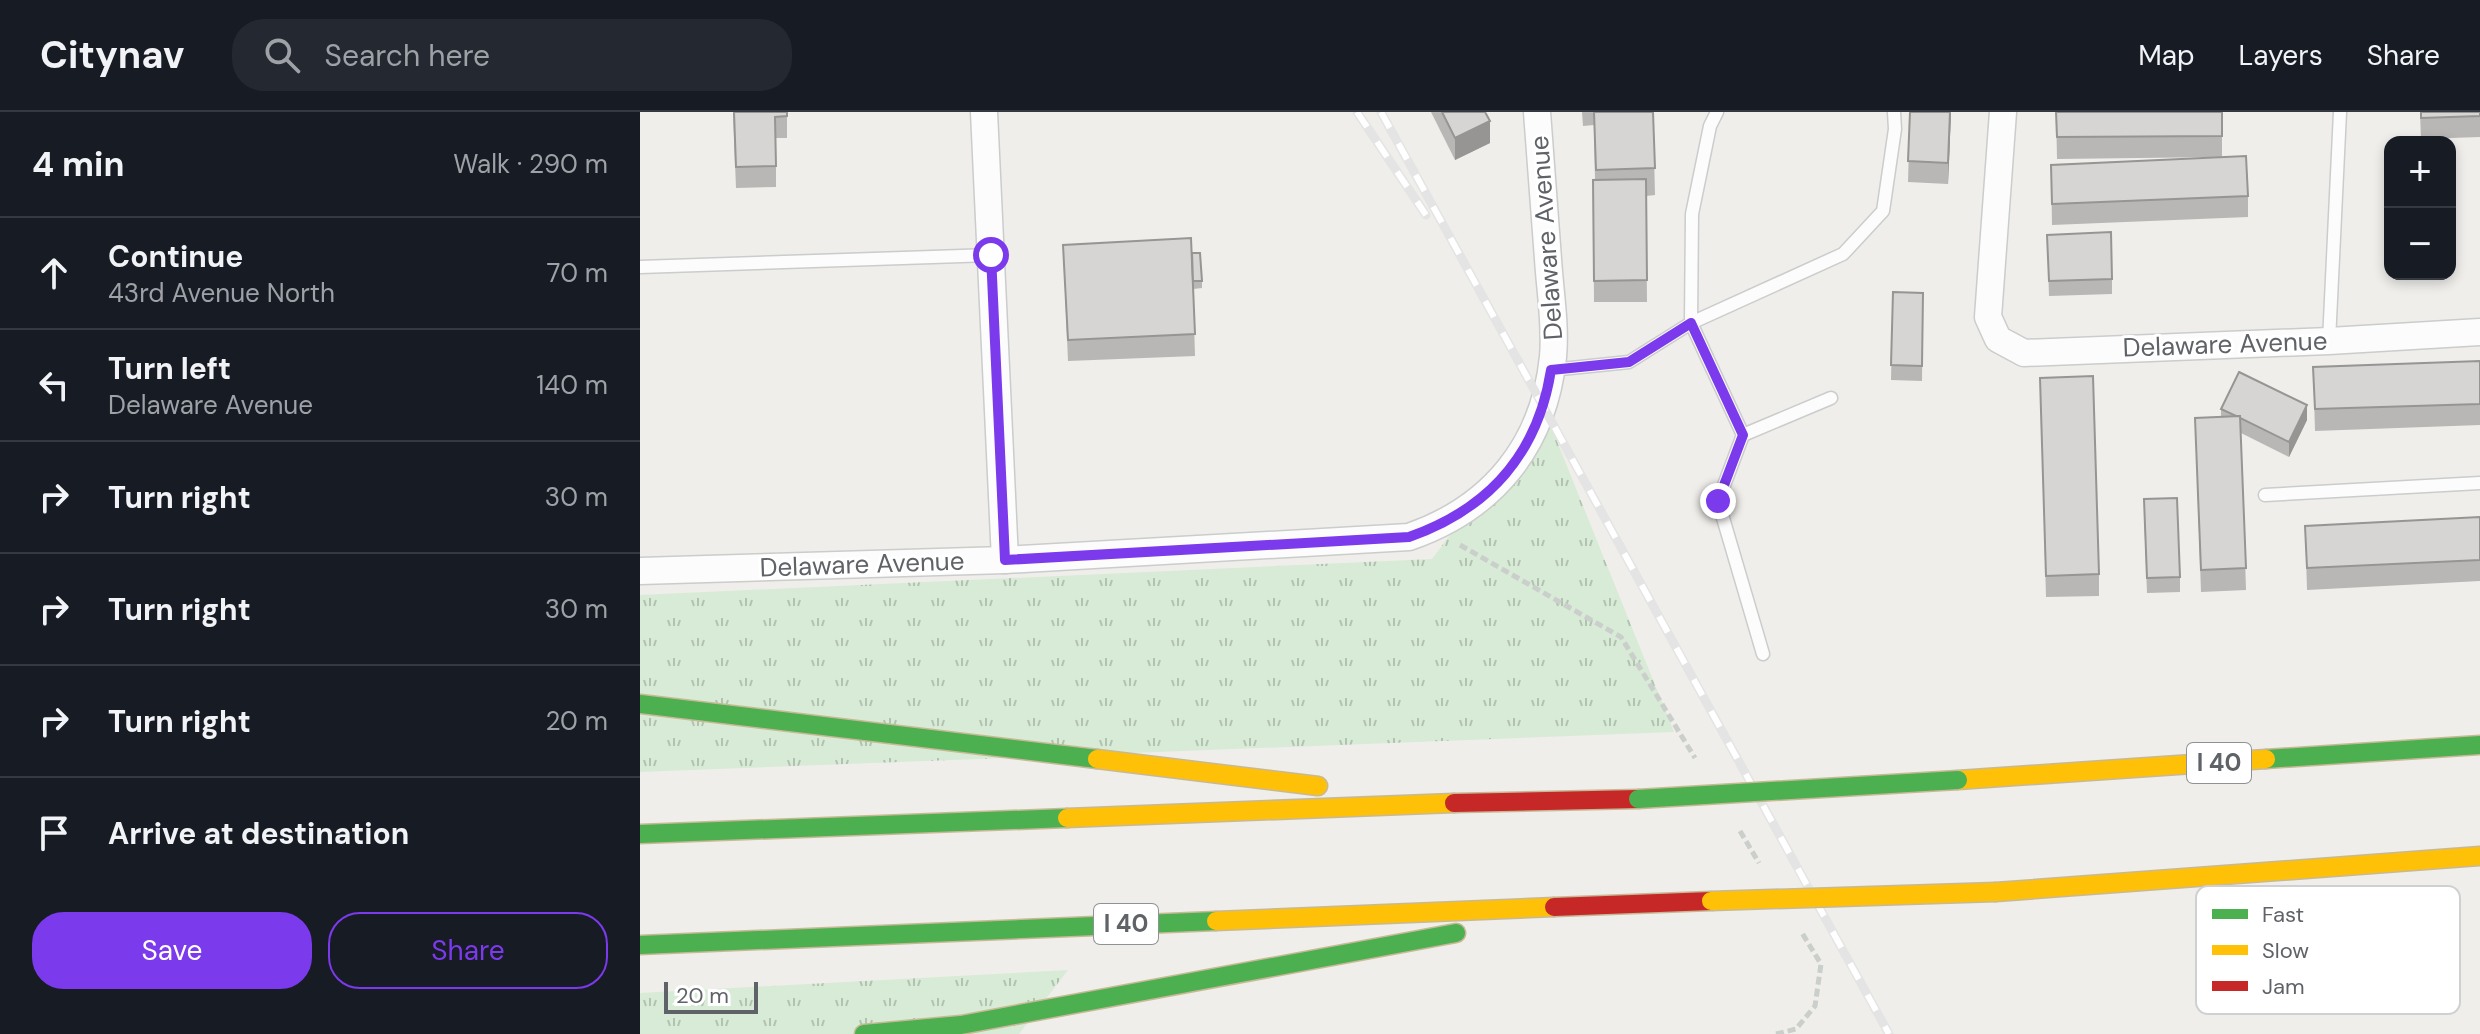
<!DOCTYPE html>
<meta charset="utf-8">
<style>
:root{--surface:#171b24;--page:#242831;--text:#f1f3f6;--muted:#9ea1a6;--line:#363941;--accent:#7c3aed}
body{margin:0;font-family:"DM Sans",sans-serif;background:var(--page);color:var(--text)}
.controls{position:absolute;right:24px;top:24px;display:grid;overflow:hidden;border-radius:16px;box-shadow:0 4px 12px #0003}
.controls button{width:72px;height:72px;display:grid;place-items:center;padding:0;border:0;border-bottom:2px solid var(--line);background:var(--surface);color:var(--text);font:40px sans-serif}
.scale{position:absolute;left:24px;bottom:20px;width:94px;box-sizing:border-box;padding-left:8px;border:4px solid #5f6368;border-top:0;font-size:22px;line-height:28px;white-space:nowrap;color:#5f6368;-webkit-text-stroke:6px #fff;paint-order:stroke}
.stop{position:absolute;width:24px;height:24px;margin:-18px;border:6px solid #7c3aed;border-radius:50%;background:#fff}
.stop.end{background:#7c3aed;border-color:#fff;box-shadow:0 2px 8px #0008}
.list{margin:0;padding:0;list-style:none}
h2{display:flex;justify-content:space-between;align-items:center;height:104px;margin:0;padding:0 32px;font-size:34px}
h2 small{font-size:26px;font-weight:400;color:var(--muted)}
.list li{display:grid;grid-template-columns:52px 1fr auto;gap:24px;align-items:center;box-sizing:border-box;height:112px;padding:0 32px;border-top:2px solid var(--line)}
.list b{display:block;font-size:30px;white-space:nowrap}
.list p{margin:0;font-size:26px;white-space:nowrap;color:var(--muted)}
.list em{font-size:26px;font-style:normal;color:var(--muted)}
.actions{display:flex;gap:16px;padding:24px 32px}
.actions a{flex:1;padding:18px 0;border:2px solid var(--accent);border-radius:32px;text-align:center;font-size:28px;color:var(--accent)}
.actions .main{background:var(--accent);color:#fff}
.icon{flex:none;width:44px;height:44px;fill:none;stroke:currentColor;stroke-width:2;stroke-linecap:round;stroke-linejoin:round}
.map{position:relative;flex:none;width:1840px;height:922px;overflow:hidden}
header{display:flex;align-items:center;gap:48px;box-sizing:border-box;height:112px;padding:0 40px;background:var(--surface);border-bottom:2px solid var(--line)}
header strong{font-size:38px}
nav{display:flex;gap:44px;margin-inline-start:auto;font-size:28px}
.search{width:560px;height:72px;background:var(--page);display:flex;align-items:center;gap:20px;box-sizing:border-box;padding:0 28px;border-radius:32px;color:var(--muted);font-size:30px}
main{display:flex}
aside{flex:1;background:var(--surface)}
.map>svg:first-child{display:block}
.grass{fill:url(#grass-tufts)}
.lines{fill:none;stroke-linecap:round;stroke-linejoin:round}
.lane-casing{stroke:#cbcccc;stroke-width:15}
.street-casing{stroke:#cbcccc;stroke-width:29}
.fast-casing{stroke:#c8b996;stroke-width:21}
.slow-casing{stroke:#c8b996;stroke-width:21}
.jam-casing{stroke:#c8b996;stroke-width:21}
.path{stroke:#cacfcc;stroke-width:5;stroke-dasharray:8 4;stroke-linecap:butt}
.lane{stroke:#fdfcfc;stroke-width:12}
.street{stroke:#fdfcfc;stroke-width:26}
.fast{stroke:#4caf50;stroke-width:18}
.slow{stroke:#ffc107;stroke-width:18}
.jam{stroke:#c62828;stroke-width:18}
.rail-casing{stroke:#e4e4e4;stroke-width:9}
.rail{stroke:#fff;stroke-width:6;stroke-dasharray:18;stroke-linecap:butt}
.fast-bridge-casing{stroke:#c8b996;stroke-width:21;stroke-linecap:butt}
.slow-bridge-casing{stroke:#c8b996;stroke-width:21;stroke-linecap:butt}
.fast-bridge{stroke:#4caf50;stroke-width:18}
.slow-bridge{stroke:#ffc107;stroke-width:18}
.wall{fill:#b8b7b5}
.shaded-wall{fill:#969594}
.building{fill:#d6d5d3;stroke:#969594;stroke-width:2}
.route{stroke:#7c3aed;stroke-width:10}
.labels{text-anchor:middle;stroke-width:6;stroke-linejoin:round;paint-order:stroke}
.shield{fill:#fff;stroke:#8f9295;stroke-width:2}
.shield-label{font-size:24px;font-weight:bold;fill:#5f6368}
.street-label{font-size:26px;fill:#5f6368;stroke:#fff}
.key{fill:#fff;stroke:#cfd0d2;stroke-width:2}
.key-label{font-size:22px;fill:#5f6368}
</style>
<header>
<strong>Citynav</strong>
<div class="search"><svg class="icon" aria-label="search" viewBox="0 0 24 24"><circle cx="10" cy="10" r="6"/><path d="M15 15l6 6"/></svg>Search here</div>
<nav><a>Map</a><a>Layers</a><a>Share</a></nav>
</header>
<main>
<aside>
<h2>4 min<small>Walk · 290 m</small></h2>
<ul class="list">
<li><svg class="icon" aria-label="ahead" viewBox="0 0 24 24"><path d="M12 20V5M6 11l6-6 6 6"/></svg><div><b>Continue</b><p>43rd Avenue North</p></div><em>70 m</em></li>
<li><svg class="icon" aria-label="left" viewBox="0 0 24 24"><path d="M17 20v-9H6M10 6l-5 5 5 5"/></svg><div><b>Turn left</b><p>Delaware Avenue</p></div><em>140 m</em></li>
<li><svg class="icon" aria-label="right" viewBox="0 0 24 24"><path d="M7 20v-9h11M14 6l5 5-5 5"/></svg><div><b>Turn right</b></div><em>30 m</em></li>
<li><svg class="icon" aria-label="right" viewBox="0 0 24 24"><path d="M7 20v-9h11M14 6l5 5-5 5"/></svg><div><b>Turn right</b></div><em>30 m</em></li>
<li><svg class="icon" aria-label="right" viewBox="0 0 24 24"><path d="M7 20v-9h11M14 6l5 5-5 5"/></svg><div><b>Turn right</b></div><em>20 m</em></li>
<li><svg class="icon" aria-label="arrive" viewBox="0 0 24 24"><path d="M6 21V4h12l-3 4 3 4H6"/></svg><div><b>Arrive at destination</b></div></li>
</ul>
<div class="actions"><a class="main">Save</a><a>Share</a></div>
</aside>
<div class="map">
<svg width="1840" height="922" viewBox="0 0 1840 922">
<defs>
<pattern id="grass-tufts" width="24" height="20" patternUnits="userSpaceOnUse" patternTransform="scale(2)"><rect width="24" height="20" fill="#d8ebd6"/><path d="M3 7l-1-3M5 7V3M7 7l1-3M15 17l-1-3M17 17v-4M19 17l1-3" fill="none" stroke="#b2c2b1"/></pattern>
</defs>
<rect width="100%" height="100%" fill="#efeeea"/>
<g class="grass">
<path d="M904 297 1034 620 0 660V483L792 447Z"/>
<path d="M428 858 379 922H0V881Z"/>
</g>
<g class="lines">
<defs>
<g id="lane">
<path d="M1077 0 1070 14 1052 102 1051 211 1103 323 1191 286"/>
<path d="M0 155 351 143"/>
<path d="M1689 229 1700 0"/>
<path d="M911 258 989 250 1051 211 1203 142 1243 99 1255 17 1254 0"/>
<path d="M1103 323 1078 389 1123 542"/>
<path d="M1625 383 1840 371"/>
</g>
<g id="street">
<path d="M344 0 365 448"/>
<path d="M1363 0 1348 205 1358 227 1384 241 1689 229 1840 220"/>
<path d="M0 459 365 448 769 425C853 396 904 333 913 245 916 213 910 179 908 147 904 98 901 49 897 0"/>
</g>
<g id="fast">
<path d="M0 592 457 647"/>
<path d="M1626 647 1840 633"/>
<path d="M0 722 427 706"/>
<path d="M0 833 576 809"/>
<path d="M224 922 321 913 816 821"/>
</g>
<g id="slow">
<path d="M457 647 678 674"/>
<path d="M1318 668 1626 647"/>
<path d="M427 706 814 691"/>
<path d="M1356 780 1840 744"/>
<path d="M576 809 914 795"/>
</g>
<g id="jam">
<path d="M814 691 998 687"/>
<path d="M914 795 1071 789"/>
</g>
</defs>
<use href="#lane" class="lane-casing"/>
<use href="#street" class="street-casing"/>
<use href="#fast" class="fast-casing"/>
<use href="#slow" class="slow-casing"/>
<use href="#jam" class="jam-casing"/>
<g class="path">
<path d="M820 433 981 525 1055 646"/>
<path d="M1100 719 1119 751"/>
<path d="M1136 922 1156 917 1175 894 1181 852 1162 821"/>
</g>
<use href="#lane" class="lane"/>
<use href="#street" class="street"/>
<use href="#fast" class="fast"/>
<use href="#slow" class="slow"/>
<use href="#jam" class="jam"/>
<defs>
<g id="rail">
<path d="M717 0 786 103"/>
<path d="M741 0 1249 922"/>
</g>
</defs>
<use href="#rail" class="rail-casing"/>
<use href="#rail" class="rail"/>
<defs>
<path id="fast-bridge" d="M998 687 1318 668"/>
<path id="slow-bridge" d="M1071 789 1356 780"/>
</defs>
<use href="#fast-bridge" class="fast-bridge-casing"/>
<use href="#slow-bridge" class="slow-bridge-casing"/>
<use href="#fast-bridge" class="fast-bridge"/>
<use href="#slow-bridge" class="slow-bridge"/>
</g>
<g class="wall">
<path d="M93 0H147V26H136V75L96 76Z"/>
<path d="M791 0H845L850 31 815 48Z"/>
<path d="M942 0H1013L1015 83 1006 84 1007 190H954L953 68H955L954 13 943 14Z"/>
<path d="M1270 0H1311L1308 72 1268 70Z"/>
<path d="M1416 0H1582V45L1608 84V105L1412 113 1411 53 1581 45 1417 47Z"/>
<path d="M1780 0H1840V25L1781 27Z"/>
<path d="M1407 123 1472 167V182L1409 184Z"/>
<path d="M423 133 552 141 562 169V176L553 177 555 244 428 249Z"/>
<path d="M1253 180 1283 181 1282 269 1251 268Z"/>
<path d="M1840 249V313L1675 319 1673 255Z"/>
<path d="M1400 266 1459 462V484L1406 485Z"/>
<path d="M1581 297 1667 308 1649 345 1601 321 1606 478 1561 480 1555 306 1581 305Z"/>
<path d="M1504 402 1540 465V480L1507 481Z"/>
<path d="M1840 405V469L1667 478 1665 414Z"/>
</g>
<g class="shaded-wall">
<path d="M1310 0H1311L1308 72V51Z"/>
<path d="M850 9V31L815 48V26Z"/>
<path d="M1667 293V308L1649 345V330Z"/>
</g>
<g class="building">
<path d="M94 0H147V4L135 5 136 54 96 55Z"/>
<path d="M802 0H845L850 9 815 26Z"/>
<path d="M954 0H1013L1015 56 956 58Z"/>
<path d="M1270 0H1310L1308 51 1268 49Z"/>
<path d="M1416 0H1582V24L1417 25Z"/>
<path d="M1781 0H1840V4L1781 6Z"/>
<path d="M1606 44 1608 84 1412 92 1411 53Z"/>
<path d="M1006 67 1007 168 954 169 953 68Z"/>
<path d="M1471 120 1472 167 1409 169 1407 123Z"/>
<path d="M551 126 555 222 428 228 423 133Z"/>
<path d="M552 141H560L562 169H553Z"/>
<path d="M1253 180 1283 181 1282 254 1251 253Z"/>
<path d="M1840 249V292L1675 297 1673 255Z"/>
<path d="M1599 260 1667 293 1649 330 1600 306V304H1596L1581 297Z"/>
<path d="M1453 264 1459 462 1406 464 1400 266Z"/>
<path d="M1600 304 1606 456 1561 458 1555 306Z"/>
<path d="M1537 386 1540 465 1507 466 1504 387Z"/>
<path d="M1840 405V448L1667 456 1665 414Z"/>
</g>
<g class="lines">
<path class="route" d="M351 143 365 448 769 425C849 397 898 341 911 258L989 250 1051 211 1103 323 1078 389"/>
</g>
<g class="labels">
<g class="shield">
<rect x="1547" y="631" width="64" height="40" rx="6"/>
<rect x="454" y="792" width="64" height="40" rx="6"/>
</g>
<g class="shield-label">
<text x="1579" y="659">I 40</text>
<text x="486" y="820">I 40</text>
</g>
<g class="street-label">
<text transform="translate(906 126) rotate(-94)" y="9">Delaware Avenue</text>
<text transform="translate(1585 232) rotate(-2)" y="9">Delaware Avenue</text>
<text transform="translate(222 452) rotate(-2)" y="9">Delaware Avenue</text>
</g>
</g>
<rect x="1556" y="774" width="264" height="128" rx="12" class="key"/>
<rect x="1572" y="797" width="36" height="10" fill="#4caf50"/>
<rect x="1572" y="833" width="36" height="10" fill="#ffc107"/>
<rect x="1572" y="869" width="36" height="10" fill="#c62828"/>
<g class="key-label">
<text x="1622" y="810">Fast</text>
<text x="1622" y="846">Slow</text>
<text x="1622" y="882">Jam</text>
</g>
</svg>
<div class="controls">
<button>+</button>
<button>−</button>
</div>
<div class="scale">20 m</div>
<div class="stop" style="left:351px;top:143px"></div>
<div class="stop end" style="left:1078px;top:389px"></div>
</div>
</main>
